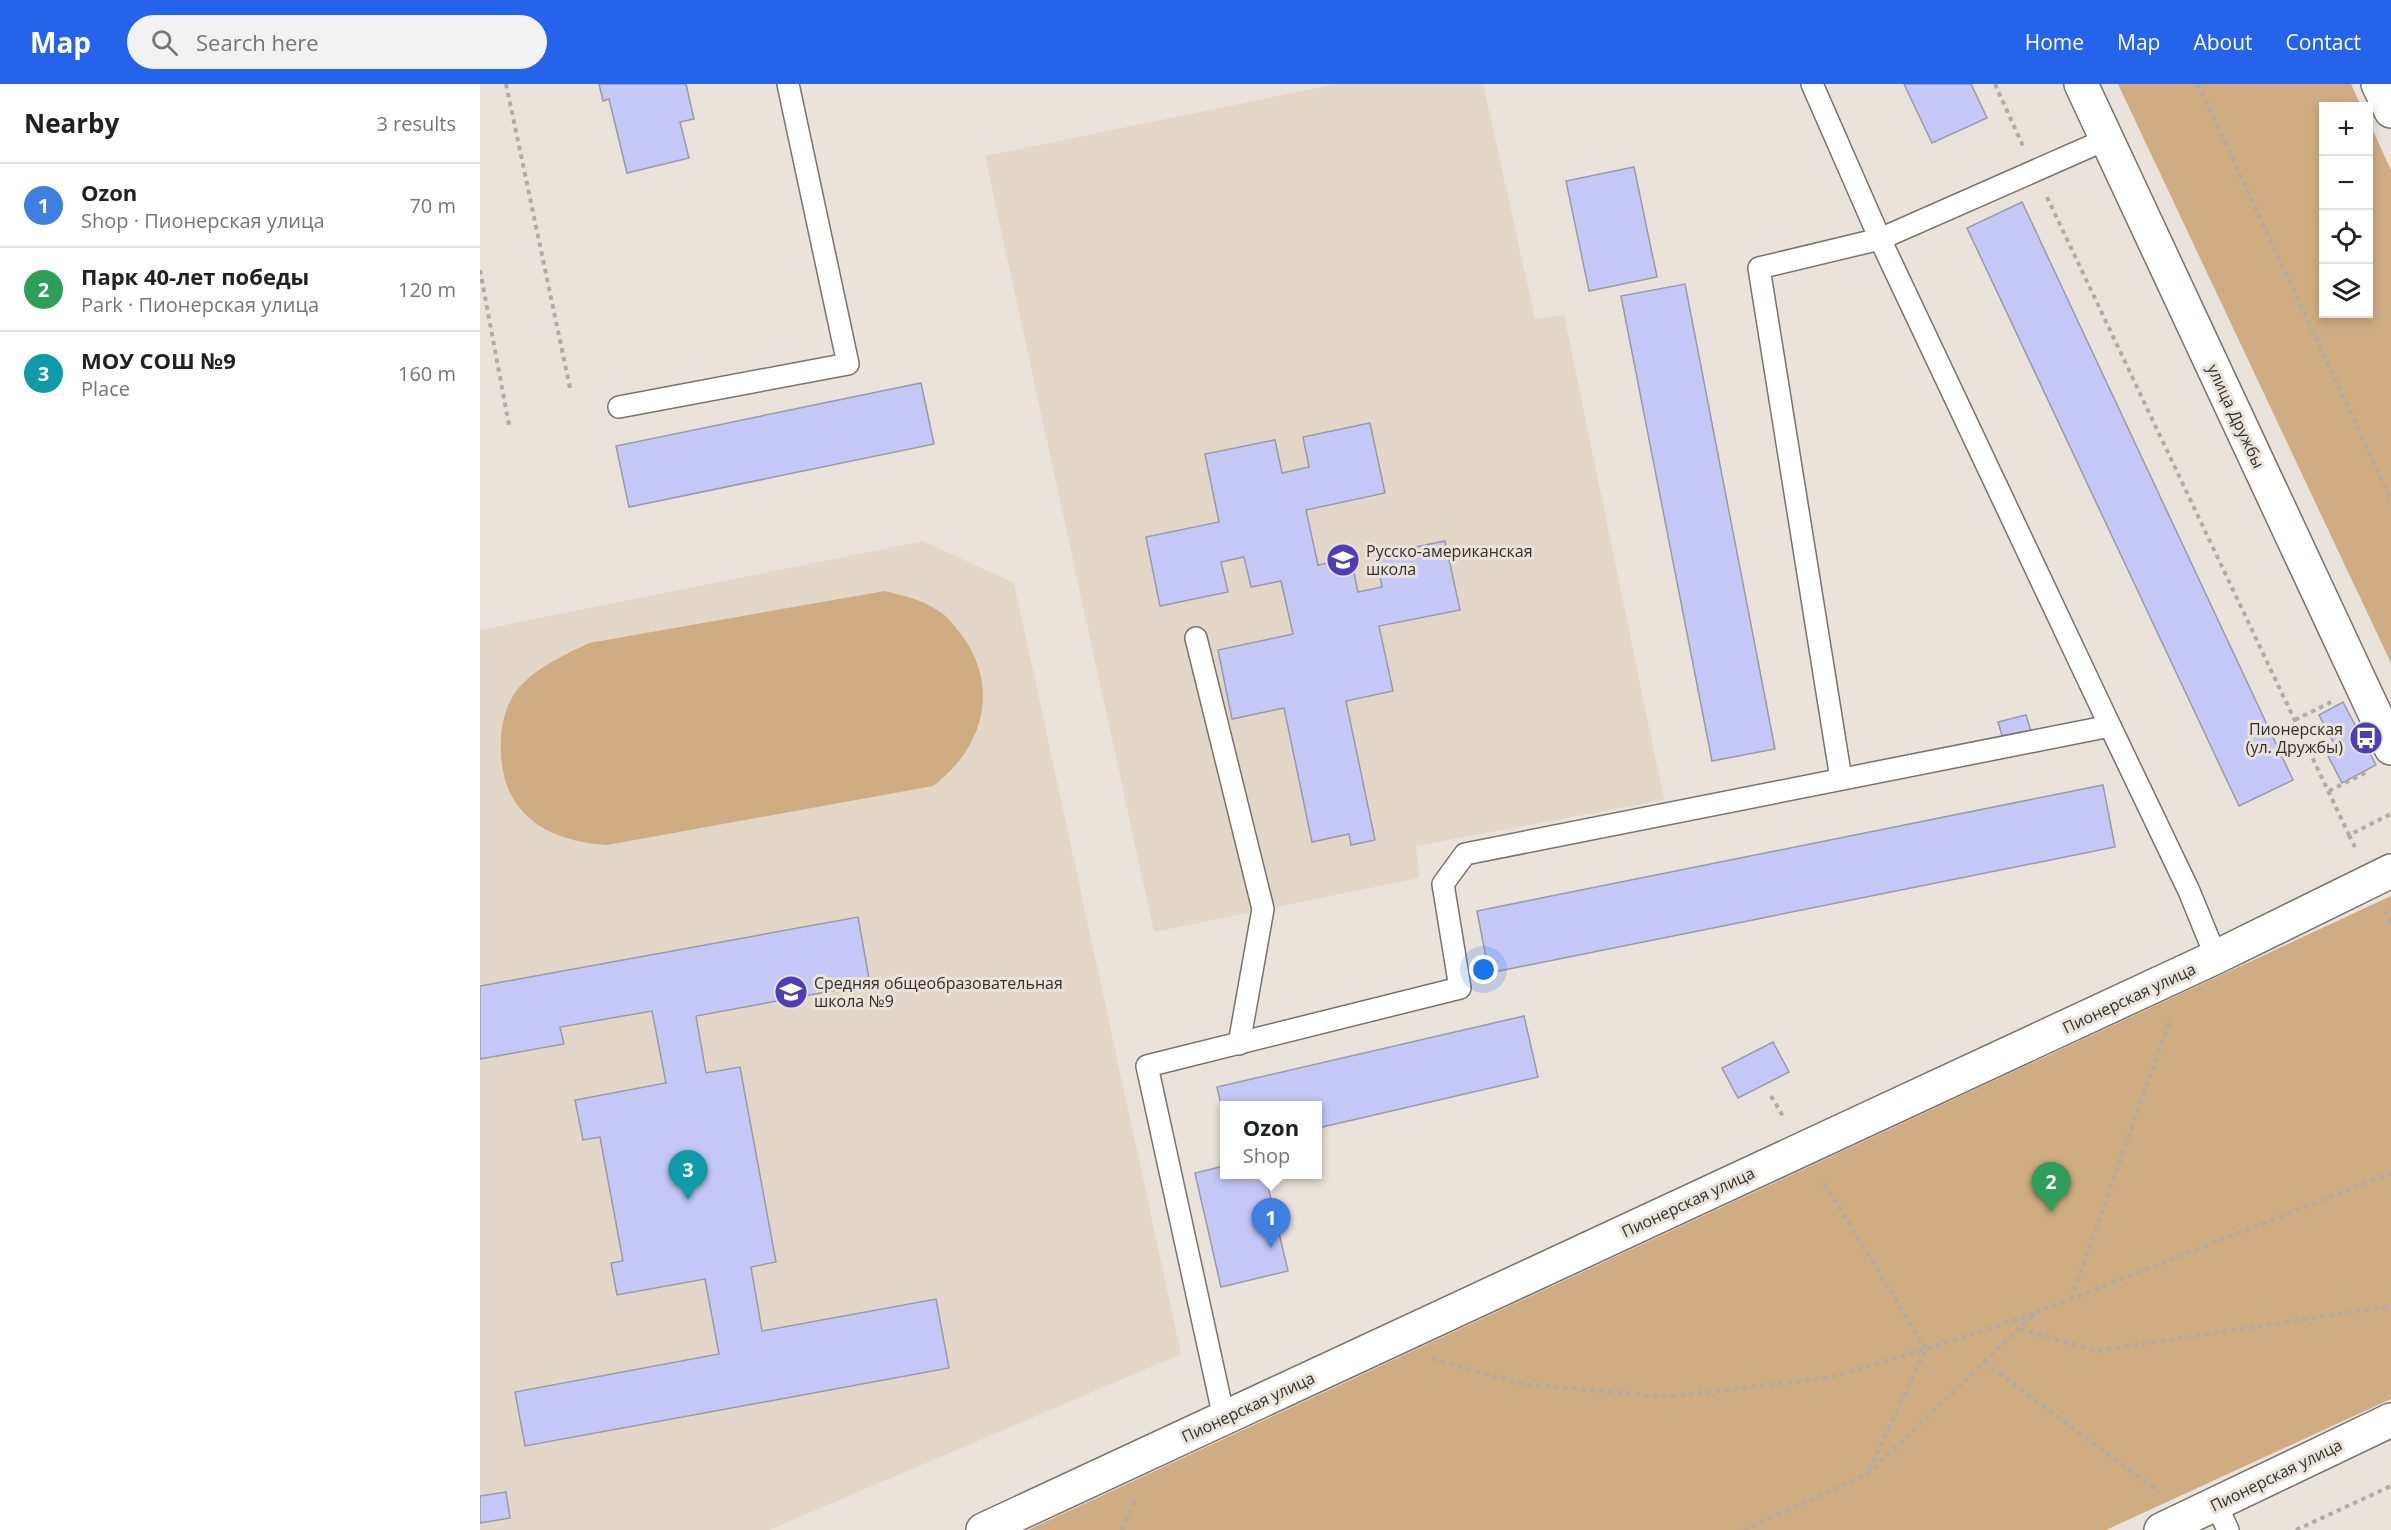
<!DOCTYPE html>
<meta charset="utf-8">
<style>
:root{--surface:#fff;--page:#f2f2f2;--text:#202124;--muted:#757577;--line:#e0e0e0;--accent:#2563eb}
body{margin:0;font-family:"Open Sans",sans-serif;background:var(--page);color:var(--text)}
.controls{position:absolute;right:18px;top:18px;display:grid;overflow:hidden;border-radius:0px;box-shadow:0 3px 9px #0003}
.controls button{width:54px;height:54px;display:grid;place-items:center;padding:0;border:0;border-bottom:2px solid var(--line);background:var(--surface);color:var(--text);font:30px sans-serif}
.you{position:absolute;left:1004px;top:886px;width:21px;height:21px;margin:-15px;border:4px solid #fff;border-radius:50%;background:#1a73e8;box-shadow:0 0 0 9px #1a73e833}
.badge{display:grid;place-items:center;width:39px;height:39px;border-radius:50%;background:var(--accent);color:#fff;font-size:20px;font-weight:700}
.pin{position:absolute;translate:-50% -50px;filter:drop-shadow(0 2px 3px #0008)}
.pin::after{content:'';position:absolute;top:32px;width:21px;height:18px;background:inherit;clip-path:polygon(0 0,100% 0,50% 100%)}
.popup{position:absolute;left:740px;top:1017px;width:102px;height:78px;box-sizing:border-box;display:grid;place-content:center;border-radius:0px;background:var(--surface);filter:drop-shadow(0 2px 4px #0005);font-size:20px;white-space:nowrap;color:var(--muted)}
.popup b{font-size:22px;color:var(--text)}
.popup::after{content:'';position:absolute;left:50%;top:100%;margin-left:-12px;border:12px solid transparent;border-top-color:var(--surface)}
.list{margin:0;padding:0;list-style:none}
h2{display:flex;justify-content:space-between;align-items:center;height:78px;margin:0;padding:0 24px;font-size:26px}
h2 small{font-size:20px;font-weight:400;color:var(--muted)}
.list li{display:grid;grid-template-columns:39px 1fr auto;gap:18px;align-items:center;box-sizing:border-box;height:84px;padding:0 24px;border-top:2px solid var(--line)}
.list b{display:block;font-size:22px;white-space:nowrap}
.list p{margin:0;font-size:20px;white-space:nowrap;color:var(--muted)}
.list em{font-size:20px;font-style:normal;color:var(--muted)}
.icon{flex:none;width:33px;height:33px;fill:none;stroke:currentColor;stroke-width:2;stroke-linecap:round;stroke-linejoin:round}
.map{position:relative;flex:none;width:1911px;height:1446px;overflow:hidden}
header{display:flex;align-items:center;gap:36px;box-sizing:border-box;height:84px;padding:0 30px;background:var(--accent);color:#fff}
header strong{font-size:28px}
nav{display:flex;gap:33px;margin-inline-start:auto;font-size:21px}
.search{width:420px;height:54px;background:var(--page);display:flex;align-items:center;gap:15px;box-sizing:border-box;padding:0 21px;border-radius:33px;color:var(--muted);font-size:22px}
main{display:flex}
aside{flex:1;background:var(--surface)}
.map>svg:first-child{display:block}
.built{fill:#e2d7c9}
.green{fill:#cfac81}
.building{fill:#c6c8f8;stroke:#9a9ba4;stroke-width:1.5}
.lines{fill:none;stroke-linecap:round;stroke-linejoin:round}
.service-casing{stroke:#78726b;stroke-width:24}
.minor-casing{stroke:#78726b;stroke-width:36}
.path{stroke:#b0aba5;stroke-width:4;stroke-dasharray:4.5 4.5;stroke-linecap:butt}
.service{stroke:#fff;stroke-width:21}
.minor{stroke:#fff;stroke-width:33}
.labels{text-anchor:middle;stroke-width:6;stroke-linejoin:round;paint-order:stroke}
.street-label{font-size:16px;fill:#32302d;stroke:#eae3db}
.poi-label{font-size:16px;fill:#32302d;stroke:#eae3db;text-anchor:start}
</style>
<header>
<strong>Map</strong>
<div class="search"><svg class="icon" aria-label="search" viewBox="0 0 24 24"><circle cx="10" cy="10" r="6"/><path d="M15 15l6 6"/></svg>Search here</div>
<nav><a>Home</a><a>Map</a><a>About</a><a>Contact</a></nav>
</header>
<main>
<aside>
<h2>Nearby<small>3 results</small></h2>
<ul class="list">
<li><span class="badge" style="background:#3f7fe0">1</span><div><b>Ozon</b><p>Shop · Пионерская улица</p></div><em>70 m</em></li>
<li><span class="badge" style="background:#2e9e5b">2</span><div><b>Парк 40-лет победы</b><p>Park · Пионерская улица</p></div><em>120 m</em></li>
<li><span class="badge" style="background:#0f9aa8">3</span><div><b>МОУ СОШ №9</b><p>Place</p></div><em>160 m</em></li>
</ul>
</aside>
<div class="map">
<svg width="1911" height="1446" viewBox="0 0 1911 1446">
<rect width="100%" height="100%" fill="#eae3db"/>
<g class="built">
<path d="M856 0H1003L1055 235 1084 231 1184 716 936 762 939 794 674 848 505 72Z"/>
<path d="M443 457 534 499 701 1270 289 1446H0V546Z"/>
</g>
<g class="green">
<path d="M1638 0H1871L1881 22H1844V230H1888L1889 38 1911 86V579Z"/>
<path d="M405 507C423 512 441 515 457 526 468 532 478 546 485 556 520 608 501 666 453 702L127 761C62 757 18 726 21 657 21 638 28 613 43 599 62 581 86 570 109 559Z"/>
<path d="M1911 812V1315L1626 1446H548Z"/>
</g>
<g class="building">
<path d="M119 0H206L214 35 200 38 209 74 147 89 129 15 123 17Z"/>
<path d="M1424 0H1491L1507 34 1452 59Z"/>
<path d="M1154 83 1177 193 1109 207 1086 97Z"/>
<path d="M1542 118 1813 696 1759 722 1487 144Z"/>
<path d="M1205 200 1295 665 1232 677 1141 212Z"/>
<path d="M441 299 454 360 149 423 136 362Z"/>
<path d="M890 339 905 409 826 426 838 481 871 474 878 508 902 503 896 471 965 457 980 526 899 542 913 607 866 617 895 756 871 761 869 750 832 758 804 624 752 635 738 566 813 550 801 497 771 503 764 473 741 478 748 508 680 522 666 453 739 438 725 370 795 356 802 389 829 383 823 353Z"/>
<path d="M1863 618 1896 681 1862 699 1848 672 1858 667 1839 631Z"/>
<path d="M1546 631 1552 651 1524 658 1518 638Z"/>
<path d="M1623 701 1635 763 1009 889 997 827Z"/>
<path d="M378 833 390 900 216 932 226 989 260 983 296 1178 271 1183 282 1247 456 1215 469 1284 45 1362 35 1308 239 1270 225 1195 137 1211 131 1179 143 1177 120 1053 103 1056 95 1016 186 999 172 927 80 943 84 960 0 975V902Z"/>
<path d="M1044 932 1058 993 838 1044V1022H744V1034L737 1003Z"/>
<path d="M1293 958 1309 988 1258 1014 1242 984Z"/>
<path d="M744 1082V1090H785L808 1187 741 1203 715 1089Z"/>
<path d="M26 1408 30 1434 0 1439V1412Z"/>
</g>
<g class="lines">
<defs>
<g id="service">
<path d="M139 323 368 280 308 0"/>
<path d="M716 554 783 825 759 960"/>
<path d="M1630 642 1709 807 1736 873"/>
<path d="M1361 695 1279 184 1400 155 1627 55"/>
<path d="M744 1334 667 982 980 904 963 800 985 770 1630 642 1400 155 1332 0"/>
<path d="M1736 1420 1748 1446"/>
</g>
<g id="minor">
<path d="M1601 0 1911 664"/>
<path d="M1898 0 1911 27"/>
<path d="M503 1446 1736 873 1911 787"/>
<path d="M1681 1446 1911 1336"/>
</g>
</defs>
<use href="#service" class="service-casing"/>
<use href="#minor" class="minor-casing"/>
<g class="path">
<path d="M26 0 90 304"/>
<path d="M1515 0 1543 62"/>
<path d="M1718 0 1911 416"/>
<path d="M1567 113 1869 751 1911 730"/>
<path d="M0 186 29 341"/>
<path d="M1815 636 1851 618"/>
<path d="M1849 707 1889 687"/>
<path d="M1869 751 1877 767"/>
<path d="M1905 827 1911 840"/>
<path d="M1291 1012 1304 1034"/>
<path d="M1591 1215 1691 933"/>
<path d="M1540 1245 1616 1267 1911 1222"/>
<path d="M952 1275 1042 1300 1186 1313 1347 1294 1446 1265 1341 1094"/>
<path d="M1504 1278 1679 1408"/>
<path d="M1389 1386 1446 1265 1554 1230"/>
<path d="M642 1446 655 1415"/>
<path d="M1264 1446 1388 1390 1555 1229 1911 1089"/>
<path d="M1816 1446 1911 1402"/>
</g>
<use href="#service" class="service"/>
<use href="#minor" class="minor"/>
</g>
<defs>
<symbol id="school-disc" viewBox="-11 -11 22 22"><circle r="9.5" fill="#4f3db4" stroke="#eae3db"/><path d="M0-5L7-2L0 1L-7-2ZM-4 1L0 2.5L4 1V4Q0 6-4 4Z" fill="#fff"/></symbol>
<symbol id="bus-disc" viewBox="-11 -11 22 22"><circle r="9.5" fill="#4f3db4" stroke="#eae3db"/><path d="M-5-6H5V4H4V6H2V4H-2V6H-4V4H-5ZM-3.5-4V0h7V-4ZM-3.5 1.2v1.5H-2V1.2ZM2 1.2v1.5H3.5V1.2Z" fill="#fff"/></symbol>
</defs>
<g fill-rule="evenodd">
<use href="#school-disc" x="844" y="457" width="38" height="38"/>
<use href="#bus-disc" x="1867" y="635" width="38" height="38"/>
<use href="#school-disc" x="292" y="889" width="38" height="38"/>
</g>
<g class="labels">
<g class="street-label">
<text transform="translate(1756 332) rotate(65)" y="6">улица Дружбы</text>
<text transform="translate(1649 914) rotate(-25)" y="6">Пионерская улица</text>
<text transform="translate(1208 1118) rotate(-25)" y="6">Пионерская улица</text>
<text transform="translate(768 1323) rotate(-25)" y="6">Пионерская улица</text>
<text transform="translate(1796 1391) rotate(-26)" y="6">Пионерская улица</text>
</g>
<g class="poi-label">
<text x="886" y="473">Русско-американская<tspan x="886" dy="18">школа</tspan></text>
<text x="1863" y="651" text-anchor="end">Пионерская<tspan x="1863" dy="18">(ул. Дружбы)</tspan></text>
<text x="334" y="905">Средняя общеобразовательная<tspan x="334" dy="18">школа №9</tspan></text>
</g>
</g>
</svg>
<div class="controls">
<button>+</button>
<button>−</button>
<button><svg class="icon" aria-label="locate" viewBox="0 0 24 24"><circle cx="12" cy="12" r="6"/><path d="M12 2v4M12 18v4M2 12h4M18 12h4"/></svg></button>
<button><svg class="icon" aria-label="layers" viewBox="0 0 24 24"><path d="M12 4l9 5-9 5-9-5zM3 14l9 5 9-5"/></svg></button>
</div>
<div class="you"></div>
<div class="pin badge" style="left:791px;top:1164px;background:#3f7fe0">1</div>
<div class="popup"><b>Ozon</b>Shop</div>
<div class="pin badge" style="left:1571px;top:1128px;background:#2e9e5b">2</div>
<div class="pin badge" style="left:208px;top:1116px;background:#0f9aa8">3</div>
</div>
</main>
